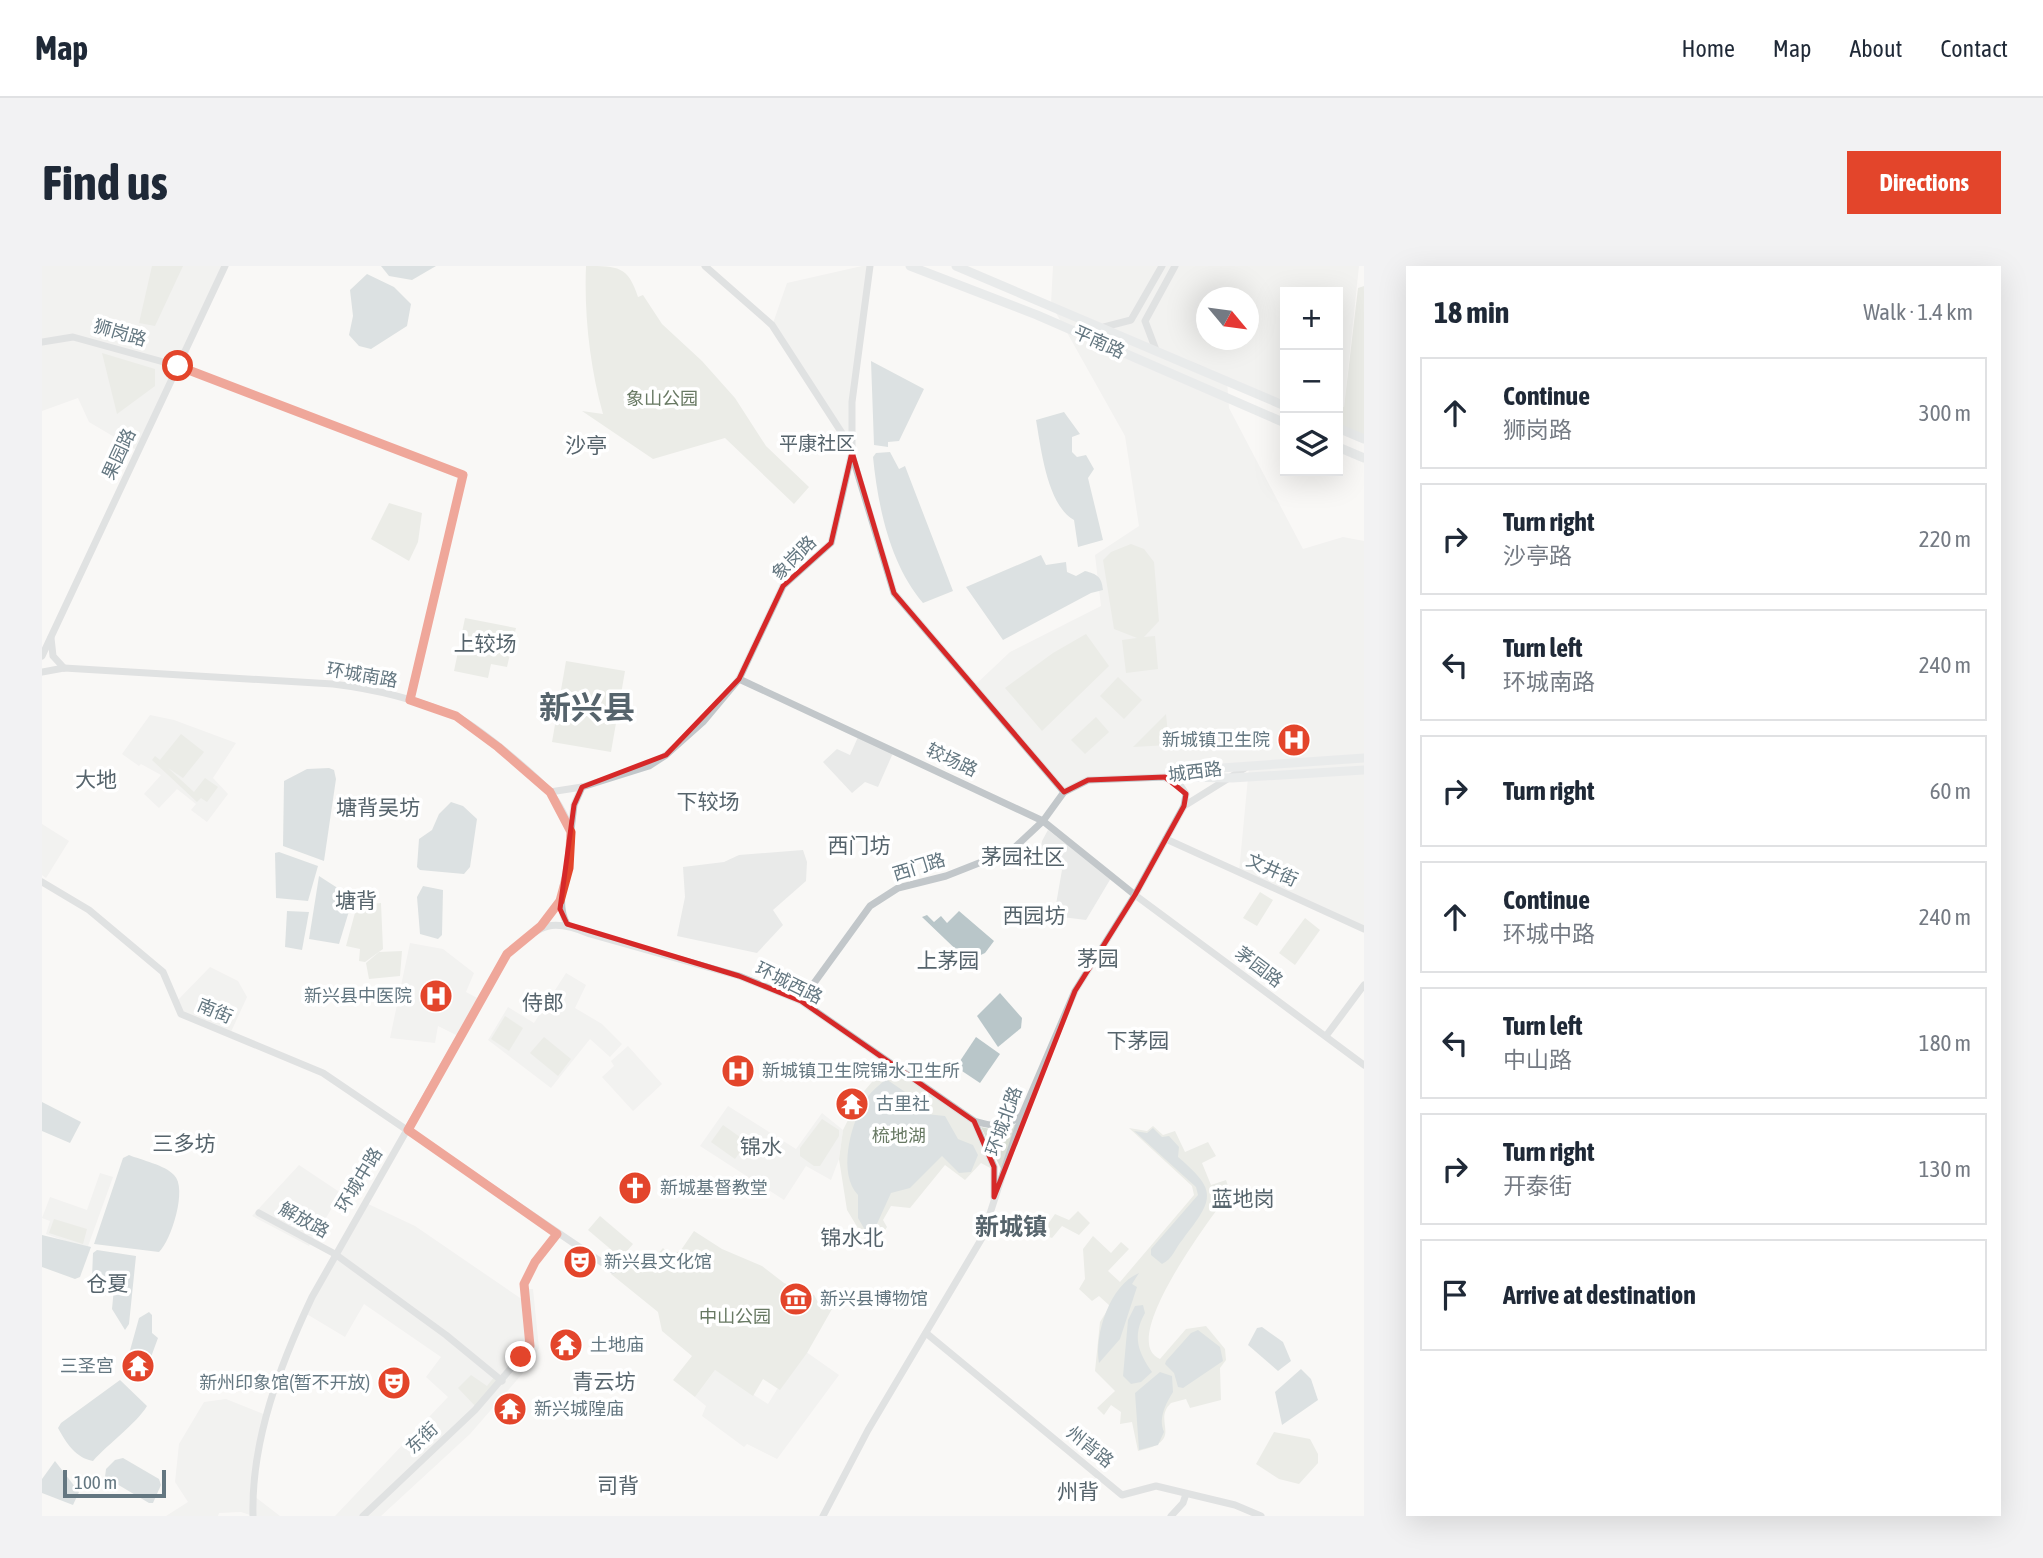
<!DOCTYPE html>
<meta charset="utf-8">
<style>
:root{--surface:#fff;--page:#f2f2f3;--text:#1f2937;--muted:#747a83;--line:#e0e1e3;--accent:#e3452b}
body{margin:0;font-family:"Asap Condensed","Noto Sans SC",sans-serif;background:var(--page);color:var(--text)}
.controls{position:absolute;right:21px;top:21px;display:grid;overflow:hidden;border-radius:0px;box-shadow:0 7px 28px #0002}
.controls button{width:63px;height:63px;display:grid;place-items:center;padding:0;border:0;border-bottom:2px solid var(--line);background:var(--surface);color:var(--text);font:35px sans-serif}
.compass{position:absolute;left:1154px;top:21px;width:63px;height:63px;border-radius:50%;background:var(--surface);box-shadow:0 7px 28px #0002;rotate:119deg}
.scale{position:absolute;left:21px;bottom:18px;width:103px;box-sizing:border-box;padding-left:7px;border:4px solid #647781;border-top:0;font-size:19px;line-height:24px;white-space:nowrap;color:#647781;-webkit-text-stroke:5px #fff;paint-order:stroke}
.stop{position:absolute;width:21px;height:21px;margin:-16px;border:5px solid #e3452b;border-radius:50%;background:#fff}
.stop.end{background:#e3452b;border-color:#fff;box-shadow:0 2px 7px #0008}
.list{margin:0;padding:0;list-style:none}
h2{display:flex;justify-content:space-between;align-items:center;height:91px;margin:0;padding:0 28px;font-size:30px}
h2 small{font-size:23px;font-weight:400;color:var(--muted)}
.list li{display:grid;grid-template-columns:46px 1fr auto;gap:21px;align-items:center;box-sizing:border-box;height:112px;margin:0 14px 14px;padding:0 14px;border:2px solid var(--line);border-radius:0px}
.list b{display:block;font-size:26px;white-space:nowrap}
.list p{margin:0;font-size:23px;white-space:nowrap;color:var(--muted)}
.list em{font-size:23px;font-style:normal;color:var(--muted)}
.icon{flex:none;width:38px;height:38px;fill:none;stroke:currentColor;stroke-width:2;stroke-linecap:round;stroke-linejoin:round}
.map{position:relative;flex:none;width:1322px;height:1250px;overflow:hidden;border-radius:0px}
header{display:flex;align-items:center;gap:42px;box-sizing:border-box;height:98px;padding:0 35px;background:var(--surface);border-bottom:2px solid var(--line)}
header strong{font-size:33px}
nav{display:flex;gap:38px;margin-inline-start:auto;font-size:24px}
.intro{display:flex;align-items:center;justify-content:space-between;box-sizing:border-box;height:168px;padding:0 42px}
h1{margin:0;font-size:49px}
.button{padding:18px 32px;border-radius:0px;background:var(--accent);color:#fff;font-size:24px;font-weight:700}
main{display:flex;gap:42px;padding:0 42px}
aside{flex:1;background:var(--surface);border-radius:0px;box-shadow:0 7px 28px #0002}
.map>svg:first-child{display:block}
.built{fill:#e9eae9;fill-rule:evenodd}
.green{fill:#d9ded5}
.water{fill:#b9c6c9}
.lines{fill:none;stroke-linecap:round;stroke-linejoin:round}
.minor{stroke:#c2c7ca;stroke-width:7}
.major{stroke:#d6dbde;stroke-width:9}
.route{stroke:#e3452b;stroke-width:9}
.marked{fill:none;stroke:#d62828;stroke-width:5;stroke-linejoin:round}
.labels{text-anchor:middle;stroke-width:7;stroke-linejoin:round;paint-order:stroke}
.street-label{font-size:18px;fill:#647781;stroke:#fff}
.park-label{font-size:18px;fill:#687963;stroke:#fff}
.poi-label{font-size:18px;fill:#647781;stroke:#fff;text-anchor:start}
.neighbourhood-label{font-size:19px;fill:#56646c;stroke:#fff}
.quarter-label{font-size:21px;fill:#56646c;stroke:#fff}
.district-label{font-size:24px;font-weight:bold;fill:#56646c;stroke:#fff}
.town-label{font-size:32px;font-weight:bold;fill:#56646c;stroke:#fff}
</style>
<header>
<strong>Map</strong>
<nav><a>Home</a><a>Map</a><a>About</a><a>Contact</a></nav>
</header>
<div class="intro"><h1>Find us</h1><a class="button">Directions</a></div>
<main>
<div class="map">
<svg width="1322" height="1250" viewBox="0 0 1322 1250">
<rect width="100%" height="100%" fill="#f9f8f6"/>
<g class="built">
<path d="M0 0H183L96 185 47 156 36 132 0 145Z"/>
<path d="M820 0H828L810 136V186L806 172 730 60 745 17Z"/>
<path d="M1011 0H1317L1302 142 1296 141V26H1243V139L1185 115 1187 142 1261 283 1301 271 1322 275V663L1197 606 1207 501 1123 511 1046 514 1022 526 932 420 968 386 1059 340 1053 289 1097 260 1083 170 1009 38ZM1164 32H1206V74H1164Z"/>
<path d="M108 449 132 454 194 477 171 512 186 528 165 556 149 544 154 538 135 523 117 542 102 528 119 509 99 498 97 500 80 488Z"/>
<path d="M816 471 851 487 836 521 823 516 810 527 781 496 795 483 808 489Z"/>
<path d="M0 558 27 575 4 612 0 609Z"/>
<path d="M1006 564 1069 612 1044 654 1012 650 1020 604 996 600 1000 575Z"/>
<path d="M761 584 765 596 764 615 731 644 741 659 715 687 635 670 643 631 641 601 682 596 697 589Z"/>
<path d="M368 677 401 683 432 707 424 726 439 734 418 771 396 760 393 777 348 772Z"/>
<path d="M168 701 196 715 205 731 188 768 139 748 134 736Z"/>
<path d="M524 707 544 719 533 742 560 758 580 778 568 791 548 773 509 822 446 774 466 741 492 757Z"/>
<path d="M586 780 620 818 591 845 560 811 572 800 569 795Z"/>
<path d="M686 840 754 883 780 847 801 864 797 893 789 914 764 900 742 934 658 880Z"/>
<path d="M257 899 299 927 267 980 210 950Z"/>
<path d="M58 907 71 911 45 983 4 968 8 955 0 952 8 931 45 944Z"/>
<path d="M322 936 373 960 481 1034 482 1023H491L497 1082 488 1099 428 1168 339 1250H293L406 1131 384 1111 399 1091 322 1038 303 1071 263 1047Z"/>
<path d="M760 1083 797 1109 735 1193 705 1178 702 1181 660 1150 664 1140 653 1131 673 1104 726 1138Z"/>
<path d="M184 1133 224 1149 212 1230 238 1250H211L199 1246 177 1247 176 1250H124L146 1236 133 1216 137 1178 162 1136Z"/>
</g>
<g class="green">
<path d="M110 0H141L113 60 97 57Z"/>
<path d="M544 0C576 0 586 0 596 31L601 29 620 58 660 95 693 132 724 180 767 221 752 238 683 172 611 193 540 145 561 148C548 101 542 49 544 0Z"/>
<path d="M1322 20V173L1296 162V141H1302L1316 22Z"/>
<path d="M60 87 113 103V120L75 148Z"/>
<path d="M347 237 380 247 376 276 367 295 329 273Z"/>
<path d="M1089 278 1102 283 1112 296 1117 355 1102 371 1113 370 1116 403 1084 407 1080 374 1095 372 1072 363 1061 294 1069 286Z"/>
<path d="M423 352 474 362 465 401 449 398 446 412 412 405Z"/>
<path d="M1044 368 1067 400 1000 465 963 422 1011 387Z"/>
<path d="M524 395 583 405 569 486 510 476Z"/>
<path d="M1076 411 1100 434 1082 453 1058 430Z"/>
<path d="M1124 448 1127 479 1091 481Z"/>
<path d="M1054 451 1067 466 1043 488 1029 474Z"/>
<path d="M139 468 162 486 141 512 126 502 152 526 163 512 176 521 165 536 159 532 155 536 110 494 113 490 118 494Z"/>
<path d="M1218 626 1231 634 1215 660 1201 652Z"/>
<path d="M339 637 341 683 323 696 317 695 318 683 304 680 314 643 317 639Z"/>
<path d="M1263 652 1278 664 1253 699 1237 687Z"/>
<path d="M360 685 358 710 327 713 324 697 337 686Z"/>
<path d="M463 750 481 762 467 785 449 773Z"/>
<path d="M502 771 529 793 516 810 488 787Z"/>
<path d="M847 796 932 855 950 903 939 897 923 914 903 899 868 942 849 940 841 954 845 961 834 978 825 977 805 944 797 893 801 864 818 830Z"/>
<path d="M780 853 797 864V870L778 900H772L758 890V882Z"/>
<path d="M974 858 960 905 939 861 958 865Z"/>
<path d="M681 859 705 876 693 893 669 876Z"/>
<path d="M1111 860 1121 869 1133 865 1143 886 1166 876 1174 890 1160 897 1169 919 1184 914 1188 926C1172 948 1074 1075 1118 1093L1144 1063 1164 1060 1183 1083 1184 1094 1178 1102 1179 1134 1148 1142 1144 1133 1129 1137C1109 1156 1145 1174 1096 1185L1090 1156 1078 1158 1079 1146 1069 1139 1062 1149 1055 1142 1073 1125 1053 1105 1058 1056 1068 1040 1057 1030 1050 1035 1037 1023 1043 1013 1041 983 1051 970 1069 987 1079 976 1087 983 1066 1005 1078 1016 1152 929 1150 920 1087 862 1105 865Z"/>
<path d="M1036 945 1048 957 1037 969 1020 960 1010 972 999 968 1013 948 1027 954Z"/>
<path d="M558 950 591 978 579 992 546 964Z"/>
<path d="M12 953 45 963 41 978 7 967Z"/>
<path d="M652 965 680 983 720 1000 742 1017 772 1029 776 1036 790 1043 765 1087 738 1124 721 1113 711 1130 673 1104 653 1131 631 1114 650 1090 620 1065 616 1046 569 1008 582 992 599 1006 621 982 629 990 639 984Z"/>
<path d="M429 1109 445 1120 453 1110 460 1115 435 1142 416 1122Z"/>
<path d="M1232 1166 1268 1173 1276 1188V1197L1257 1218 1237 1213 1214 1198Z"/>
</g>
<g class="water">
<path d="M339 0H394L370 14 347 10Z"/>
<path d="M325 8 352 21 369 38 365 60 329 83 317 80 307 69 311 50 308 24Z"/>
<path d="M829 95 882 123 857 175 846 176V181L832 179Z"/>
<path d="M1022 146 1038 168 1030 171V186L1035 191 1044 189 1052 203 1046 212 1061 274 1036 281 1032 254C1005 239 999 182 994 154Z"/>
<path d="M848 186 857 203 863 200 911 325 881 337C848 298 836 241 831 191L834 187Z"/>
<path d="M999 289 1004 299 1024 296 1025 306 1034 310 1043 305C1055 308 1060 311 1061 324L1049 327 961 374 924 321Z"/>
<path d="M287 502 292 504 294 513 282 595 241 580 242 515 265 503Z"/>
<path d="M409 536 421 540 435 553 428 601 422 608 378 604 375 601 377 573 390 564 397 548Z"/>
<path d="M237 586 276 600 266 635 234 632 233 587Z"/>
<path d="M277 610 311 632 297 678 267 673Z"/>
<path d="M381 620 401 624 400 669 396 673 378 668 375 631Z"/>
<path d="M245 645 267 646 260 684 243 681Z"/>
<path d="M917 645 952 675 943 687 926 695 880 651 885 649 892 656 899 650 905 657Z"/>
<path d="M958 727 980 752 979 762 956 781 935 750Z"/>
<path d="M934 771 958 788 938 817 914 801Z"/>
<path d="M844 813 869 830 873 839 884 848 903 850 916 873 931 879 936 889 929 906 917 907 900 890 868 922 849 927 834 960 823 964 816 952V929C796 908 808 861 821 838 826 828 835 821 844 813Z"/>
<path d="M0 836 39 856 28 877 0 865Z"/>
<path d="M1111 862 1120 871 1127 870 1137 881 1136 891C1176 925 1172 933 1141 973 1133 982 1131 993 1120 998L1109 989V983L1156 929 1154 921 1092 865 1105 867Z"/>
<path d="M87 889C99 894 123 899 132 909 146 922 129 975 117 986L52 978 81 892Z"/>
<path d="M0 969 49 981 38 1011 33 1013 0 1001Z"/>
<path d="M55 984 94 990 87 1058 83 1064 70 1043 72 1022 50 1011 51 987Z"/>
<path d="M1097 1007 1090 1018 1095 1021 1078 1073 1057 1097C1052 1068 1068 1019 1097 1007Z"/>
<path d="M1101 1039 1103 1047C1090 1070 1096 1086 1110 1106L1099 1116 1089 1118 1081 1110 1086 1054 1093 1040Z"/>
<path d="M107 1046 110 1049V1067L116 1072 109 1091 91 1093 87 1088 97 1052Z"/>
<path d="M1220 1061 1241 1076 1249 1095 1236 1105 1206 1079 1215 1062Z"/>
<path d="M1156 1064 1178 1081 1181 1095 1141 1122 1136 1121 1132 1107 1123 1098 1124 1095 1149 1067Z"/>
<path d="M1259 1103 1269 1113 1276 1134 1240 1159 1233 1126Z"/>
<path d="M1118 1106 1130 1110 1131 1126C1124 1138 1116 1151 1122 1166L1116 1179 1097 1184 1093 1127Z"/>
<path d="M78 1114 105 1140C94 1158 67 1177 51 1195 34 1192 24 1177 16 1162L19 1157Z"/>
<path d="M81 1192 117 1213 119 1219 111 1237H107L63 1211 64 1203 73 1194Z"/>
<path d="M13 1195 37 1226 31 1239 0 1227V1213Z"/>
</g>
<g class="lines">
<g class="minor">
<path d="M663 0 730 59 807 178"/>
<path d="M1062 61 1089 54 1120 0"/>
<path d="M0 76 31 71 136 100 421 209 368 434"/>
<path d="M1114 84 1103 55 1133 0"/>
<path d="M810 189 852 327 1022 526"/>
<path d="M9 372 11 390 22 402"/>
<path d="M0 390 183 0"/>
<path d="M0 406 22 402 291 418C332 423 373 433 411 449 433 458 491 507 508 526 515 535 529 558 529 569 531 597 510 632 525 658"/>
<path d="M697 413 1001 555 1093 629 1322 799"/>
<path d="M508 526 540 521 607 500 624 489 661 456 697 413 741 320 789 277 810 186V136L828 0"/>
<path d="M529 564 532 539 540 521"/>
<path d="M1124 573 1322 663"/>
<path d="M0 616 47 644 121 706 139 748 281 807 571 1004"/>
<path d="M499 660 519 634"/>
<path d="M759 735 828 640 856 622 904 610 970 584 1001 555 1022 526 1046 514 1123 511 1138 519 1144 528 1142 540"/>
<path d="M1284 770 1322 719"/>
<path d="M932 855C952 861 962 862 979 850"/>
<path d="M217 947 293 988 404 1069 460 1115"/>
<path d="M884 1067 1080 1229 1114 1220 1193 1239 1219 1250"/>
<path d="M211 1250C209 1174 238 1099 270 1031L465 688C498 661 505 650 548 668L697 710 759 735 932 855 952 901V931"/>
<path d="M321 1250 433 1144 488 1080 482 1018 493 996 515 968"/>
<path d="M781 1250 826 1164 940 972 980 849 1033 725 1093 629 1142 540 1203 502"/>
<path d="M1129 1250 1141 1237 1144 1228"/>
</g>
<g class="major">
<path d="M868 0 995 49 1243 157"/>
<path d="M914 0 1243 140"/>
<path d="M1296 162 1322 173"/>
<path d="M1296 181 1322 192"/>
<path d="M1123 511 1151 504 1322 492"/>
<path d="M1139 511 1190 512 1322 504"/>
</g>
</g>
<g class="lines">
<path class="route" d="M136 100 421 209 368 434 414 450 456 481 508 526 529 566 527 602 518 635 499 660 465 688 366 864 515 968 493 996 482 1018 488 1080 479 1091"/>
</g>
<path d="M0 0H1322V1250H0ZM810 186 852 327 1022 526 1046 514 1123 511 1144 528 1142 540 1093 629 1033 725 952 931V901L932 855 759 735 697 710 525 658 518 643 532 539 540 521 624 489 697 413 741 320 789 277Z" fill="#f9f8f6" fill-opacity=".55" fill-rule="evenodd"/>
<path class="marked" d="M810 186 852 327 1022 526 1046 514 1123 511 1144 528 1142 540 1093 629 1033 725 952 931V901L932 855 759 735 697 710 525 658 518 643 532 539 540 521 624 489 697 413 741 320 789 277Z"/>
<defs>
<symbol id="hospital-disc" viewBox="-11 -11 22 22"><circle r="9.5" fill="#e3452b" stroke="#fff"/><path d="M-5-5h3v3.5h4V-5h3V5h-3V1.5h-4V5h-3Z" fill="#fff"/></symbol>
<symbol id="temple-disc" viewBox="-11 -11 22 22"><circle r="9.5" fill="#e3452b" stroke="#fff"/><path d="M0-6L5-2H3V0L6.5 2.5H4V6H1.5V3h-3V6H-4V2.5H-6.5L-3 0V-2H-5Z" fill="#fff"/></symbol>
<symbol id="church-disc" viewBox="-11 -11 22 22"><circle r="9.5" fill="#e3452b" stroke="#fff"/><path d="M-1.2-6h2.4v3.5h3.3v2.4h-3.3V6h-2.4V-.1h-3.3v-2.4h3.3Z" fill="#fff"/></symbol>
<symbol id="theatre-disc" viewBox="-11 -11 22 22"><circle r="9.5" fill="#e3452b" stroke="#fff"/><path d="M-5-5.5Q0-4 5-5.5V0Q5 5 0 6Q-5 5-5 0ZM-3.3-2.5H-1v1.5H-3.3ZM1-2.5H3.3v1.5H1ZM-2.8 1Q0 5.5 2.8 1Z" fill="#fff"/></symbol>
<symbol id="museum-disc" viewBox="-11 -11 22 22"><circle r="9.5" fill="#e3452b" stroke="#fff"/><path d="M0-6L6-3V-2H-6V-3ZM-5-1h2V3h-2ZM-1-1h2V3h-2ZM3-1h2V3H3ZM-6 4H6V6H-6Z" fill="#fff"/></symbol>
</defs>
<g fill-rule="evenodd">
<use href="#hospital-disc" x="1233" y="455" width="38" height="38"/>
<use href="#hospital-disc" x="375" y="711" width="38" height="38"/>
<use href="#hospital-disc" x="677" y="786" width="38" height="38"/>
<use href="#temple-disc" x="791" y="819" width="38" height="38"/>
<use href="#church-disc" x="574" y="903" width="38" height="38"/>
<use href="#theatre-disc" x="519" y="977" width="38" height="38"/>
<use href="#museum-disc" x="735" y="1014" width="38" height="38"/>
<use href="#temple-disc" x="505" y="1060" width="38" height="38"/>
<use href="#temple-disc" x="77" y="1081" width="38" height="38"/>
<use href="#theatre-disc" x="333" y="1098" width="38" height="38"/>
<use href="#temple-disc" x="449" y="1124" width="38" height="38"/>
</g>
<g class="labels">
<g class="street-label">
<text transform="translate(78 67) rotate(16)" y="6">狮岗路</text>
<text transform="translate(1057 76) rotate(24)" y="6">平南路</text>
<text transform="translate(77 188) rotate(-65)" y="6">果园路</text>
<text transform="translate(752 292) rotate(-45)" y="6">象岗路</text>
<text transform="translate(320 409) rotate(10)" y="6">环城南路</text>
<text transform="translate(910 494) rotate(25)" y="6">较场路</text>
<text transform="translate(1153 506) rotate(-7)" y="6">城西路</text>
<text transform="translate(877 601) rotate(-17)" y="6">西门路</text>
<text transform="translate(1230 604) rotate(24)" y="6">文井街</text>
<text transform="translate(1217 701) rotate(37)" y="6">茅园路</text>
<text transform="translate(747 717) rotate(26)" y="6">环城西路</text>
<text transform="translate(173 745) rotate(23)" y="6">南街</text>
<text transform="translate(962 855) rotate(-70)" y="6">环城北路</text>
<text transform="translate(317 914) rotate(-59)" y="6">环城中路</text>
<text transform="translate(262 954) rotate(29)" y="6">解放路</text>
<text transform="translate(380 1172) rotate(-43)" y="6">东街</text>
<text transform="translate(1048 1181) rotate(39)" y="6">州背路</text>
</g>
<g class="park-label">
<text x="620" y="139">象山公园</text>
<text x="857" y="876">梳地湖</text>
<text x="693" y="1057">中山公园</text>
</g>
<g class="poi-label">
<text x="1228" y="480" text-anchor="end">新城镇卫生院</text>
<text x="370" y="736" text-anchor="end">新兴县中医院</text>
<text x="720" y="811">新城镇卫生院锦水卫生所</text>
<text x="834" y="844">古里社</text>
<text x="618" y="928">新城基督教堂</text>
<text x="562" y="1002">新兴县文化馆</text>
<text x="778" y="1039">新兴县博物馆</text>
<text x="548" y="1085">土地庙</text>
<text x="72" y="1106" text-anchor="end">三圣宫</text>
<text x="328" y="1123" text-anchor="end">新州印象馆(暂不开放)</text>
<text x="492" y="1149">新兴城隍庙</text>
</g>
<g class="neighbourhood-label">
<text x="775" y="184">平康社区</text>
</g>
<g class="quarter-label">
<text x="544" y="187">沙亭</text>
<text x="443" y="385">上较场</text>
<text x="54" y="521">大地</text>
<text x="666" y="543">下较场</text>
<text x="336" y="549">塘背吴坊</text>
<text x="817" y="587">西门坊</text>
<text x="981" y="598">茅园社区</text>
<text x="314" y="642">塘背</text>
<text x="992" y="657">西园坊</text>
<text x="1056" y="700">茅园</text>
<text x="906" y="702">上茅园</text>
<text x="501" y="744">侍郎</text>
<text x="1096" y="782">下茅园</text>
<text x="142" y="885">三多坊</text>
<text x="719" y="888">锦水</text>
<text x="1201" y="940">蓝地岗</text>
<text x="810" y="979">锦水北</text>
<text x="65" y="1025">仓夏</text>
<text x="562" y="1123">青云坊</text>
<text x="576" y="1227">司背</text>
<text x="1036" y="1233">州背</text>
</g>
<g class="district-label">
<text x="969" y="969">新城镇</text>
</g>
<g class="town-label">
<text x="545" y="453">新兴县</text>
</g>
</g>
</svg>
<div class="controls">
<button>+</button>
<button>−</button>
<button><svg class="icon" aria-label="layers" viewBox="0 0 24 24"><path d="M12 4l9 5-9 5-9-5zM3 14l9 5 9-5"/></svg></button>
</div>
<svg class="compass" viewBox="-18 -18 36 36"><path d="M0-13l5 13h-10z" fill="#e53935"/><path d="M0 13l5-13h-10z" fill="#747a83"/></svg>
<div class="scale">100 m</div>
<div class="stop" style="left:136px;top:100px"></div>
<div class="stop end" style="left:479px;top:1091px"></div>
</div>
<aside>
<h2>18 min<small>Walk · 1.4 km</small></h2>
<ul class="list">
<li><svg class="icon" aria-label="ahead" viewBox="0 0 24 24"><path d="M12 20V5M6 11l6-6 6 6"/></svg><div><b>Continue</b><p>狮岗路</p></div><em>300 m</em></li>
<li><svg class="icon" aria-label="right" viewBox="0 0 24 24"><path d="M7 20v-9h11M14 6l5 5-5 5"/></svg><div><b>Turn right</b><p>沙亭路</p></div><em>220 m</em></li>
<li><svg class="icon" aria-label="left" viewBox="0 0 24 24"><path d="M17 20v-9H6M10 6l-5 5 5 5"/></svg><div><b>Turn left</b><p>环城南路</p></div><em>240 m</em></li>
<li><svg class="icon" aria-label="right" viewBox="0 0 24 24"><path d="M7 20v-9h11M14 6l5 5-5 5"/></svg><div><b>Turn right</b></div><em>60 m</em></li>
<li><svg class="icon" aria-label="ahead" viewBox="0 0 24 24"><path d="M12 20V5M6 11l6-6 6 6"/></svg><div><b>Continue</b><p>环城中路</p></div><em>240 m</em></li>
<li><svg class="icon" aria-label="left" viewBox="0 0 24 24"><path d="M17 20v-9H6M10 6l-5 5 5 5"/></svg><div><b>Turn left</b><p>中山路</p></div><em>180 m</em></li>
<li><svg class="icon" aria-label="right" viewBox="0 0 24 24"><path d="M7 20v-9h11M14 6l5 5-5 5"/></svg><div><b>Turn right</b><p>开泰街</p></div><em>130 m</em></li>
<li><svg class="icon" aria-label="arrive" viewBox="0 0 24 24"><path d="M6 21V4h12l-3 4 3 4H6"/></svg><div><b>Arrive at destination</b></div></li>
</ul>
</aside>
</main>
